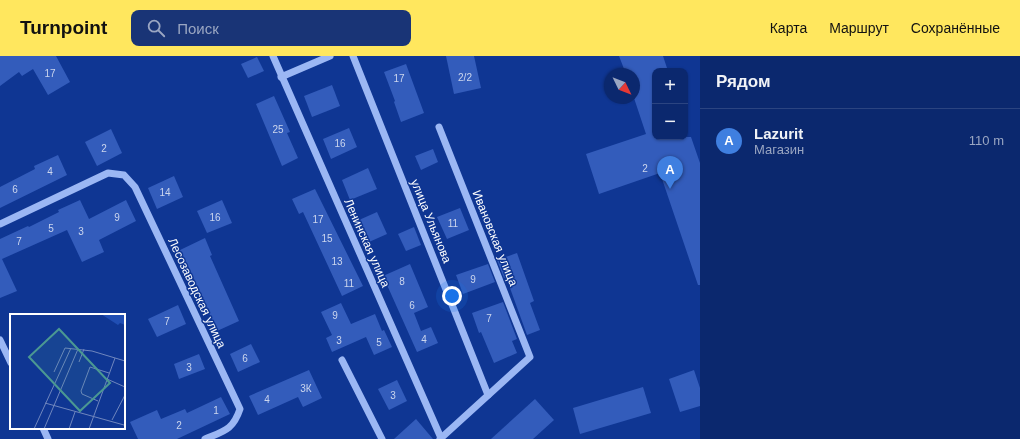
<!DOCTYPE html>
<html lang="ru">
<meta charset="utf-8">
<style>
:root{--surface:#0b286e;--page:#193476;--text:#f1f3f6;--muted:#9aa6c2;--line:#2b4481;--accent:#ffe75e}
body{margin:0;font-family:Arial,sans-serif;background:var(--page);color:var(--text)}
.controls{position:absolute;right:12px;top:12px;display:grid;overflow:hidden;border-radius:8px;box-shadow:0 1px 3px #0004}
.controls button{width:36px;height:36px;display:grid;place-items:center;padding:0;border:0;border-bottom:1px solid var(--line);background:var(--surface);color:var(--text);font:20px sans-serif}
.compass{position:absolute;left:604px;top:12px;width:36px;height:36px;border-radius:50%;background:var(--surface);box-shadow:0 1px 3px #0004;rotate:133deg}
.you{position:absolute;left:452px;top:240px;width:14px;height:14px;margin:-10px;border:3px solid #fff;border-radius:50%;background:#1a73e8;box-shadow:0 0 0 6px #1a73e833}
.badge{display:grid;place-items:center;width:26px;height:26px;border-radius:50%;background:var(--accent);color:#fff;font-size:13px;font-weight:700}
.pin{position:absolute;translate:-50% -33px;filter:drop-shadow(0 1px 2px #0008)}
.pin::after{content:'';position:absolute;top:21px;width:14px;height:12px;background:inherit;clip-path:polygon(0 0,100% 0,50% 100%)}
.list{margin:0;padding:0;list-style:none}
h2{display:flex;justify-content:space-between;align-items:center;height:52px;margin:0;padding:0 16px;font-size:17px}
h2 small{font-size:13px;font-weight:400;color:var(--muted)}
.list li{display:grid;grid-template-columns:26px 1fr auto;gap:12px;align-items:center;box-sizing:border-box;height:64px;padding:0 16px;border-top:1px solid var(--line)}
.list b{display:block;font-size:15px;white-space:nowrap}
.list p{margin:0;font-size:13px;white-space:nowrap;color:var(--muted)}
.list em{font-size:13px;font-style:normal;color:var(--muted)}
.icon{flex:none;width:22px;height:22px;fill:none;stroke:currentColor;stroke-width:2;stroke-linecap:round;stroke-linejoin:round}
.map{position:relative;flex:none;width:700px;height:383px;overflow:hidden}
header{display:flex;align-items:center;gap:24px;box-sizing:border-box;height:56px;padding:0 20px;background:var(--accent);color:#111}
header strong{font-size:19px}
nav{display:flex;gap:22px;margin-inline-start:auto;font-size:14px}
.search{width:280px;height:36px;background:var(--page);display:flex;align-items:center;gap:10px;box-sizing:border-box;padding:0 14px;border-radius:8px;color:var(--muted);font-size:15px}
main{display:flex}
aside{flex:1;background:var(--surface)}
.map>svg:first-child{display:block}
.building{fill:#335cbb}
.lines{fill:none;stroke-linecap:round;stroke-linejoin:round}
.minor{stroke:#9bb7f4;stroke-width:7}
.labels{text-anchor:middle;stroke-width:3;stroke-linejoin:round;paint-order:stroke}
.number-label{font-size:10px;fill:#ccd6ee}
.street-label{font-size:12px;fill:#fff;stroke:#0f3693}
.inset-road{fill:none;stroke:#6f86be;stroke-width:1}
.view{fill:#4b9892;fill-opacity:0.15;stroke:#4b9892;stroke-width:2}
.inset-edge{fill:none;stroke:#fff;stroke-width:2}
</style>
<header>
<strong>Turnpoint</strong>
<div class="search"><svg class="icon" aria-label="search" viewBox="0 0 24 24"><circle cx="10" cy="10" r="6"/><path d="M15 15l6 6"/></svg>Поиск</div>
<nav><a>Карта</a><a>Маршрут</a><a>Сохранённые</a></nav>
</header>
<main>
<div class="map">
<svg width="700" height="383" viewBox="0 0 700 383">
<rect width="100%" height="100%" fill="#0f3693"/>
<g class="building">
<path d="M0 0H56L70 26 48 39 33 13 22 20 19 16 0 30Z"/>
<path d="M446 0H474L481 32 454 38Z"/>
<path d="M619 0H663L668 15H655V81H691L700 107V229H698L660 117 599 138 586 98 646 78 634 42V18H626Z"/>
<path d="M257 1 264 15 248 22 241 8Z"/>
<path d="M406 8 424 57 401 66 394 46 395 45 384 16Z"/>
<path d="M332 29 340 50 312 61 304 40Z"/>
<path d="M274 40 290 76 287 77 298 102 282 110 256 48Z"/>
<path d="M349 72 357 91 331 103 323 83Z"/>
<path d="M111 73 122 97 97 110 85 86Z"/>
<path d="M433 93 438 106 421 114 415 100Z"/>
<path d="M58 99 67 119 0 152V131L35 113 34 110Z"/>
<path d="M368 112 377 133 350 144 342 124Z"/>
<path d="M174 120 183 141 157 153 148 132Z"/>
<path d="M315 133 363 230 342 240 303 156 299 158 292 143Z"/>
<path d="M80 144 89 163 126 144 136 165 99 184 104 196 82 206 67 174 2 203 17 235 0 242V183L28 170 29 171 59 156 58 154Z"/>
<path d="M222 144 232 167 207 177 197 155Z"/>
<path d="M460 152 469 174 447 183 437 161Z"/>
<path d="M377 156 387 178 369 186 359 164Z"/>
<path d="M414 171 421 189 406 195 398 178Z"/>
<path d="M205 182 212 199 210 200 239 265 217 275 188 210 186 211 178 195Z"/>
<path d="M517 197 534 245 530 247 540 274 527 279 506 221 504 222 497 204Z"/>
<path d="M410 208 428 251 414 257 421 275 431 271 438 287 417 296 383 220Z"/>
<path d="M488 208 495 226 463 238 456 219Z"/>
<path d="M503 246 517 283 512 285 517 297 494 307 481 276 479 277 472 257Z"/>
<path d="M341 247 351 268 375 258 382 275 384 274 392 291 374 299 366 281 332 296 326 282 332 279 321 256Z"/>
<path d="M178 249 186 268 157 281 148 263Z"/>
<path d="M251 288 260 306 238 316 230 298Z"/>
<path d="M199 298 205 313 179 323 174 308Z"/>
<path d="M309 314 322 342 303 351 298 341 258 359 249 340Z"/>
<path d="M694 314 700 332V350L680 356 669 323Z"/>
<path d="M397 324 407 345 389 354 378 333Z"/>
<path d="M643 331 651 357 580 378 573 352Z"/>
<path d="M221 341 230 358 177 383H138L130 366 157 354 161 363 185 353 187 357Z"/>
<path d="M535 343 554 364 533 383H491Z"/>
<path d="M416 363 433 383H394Z"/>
</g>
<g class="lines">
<g class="minor">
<path d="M273 0 441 382"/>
<path d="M353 0 488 339"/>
<path d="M281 21 330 0"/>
<path d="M439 71 530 301 440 383"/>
<path d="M0 168 108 117 124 119 135 131 240 353C233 374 224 375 205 383"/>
<path d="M0 284 11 307"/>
<path d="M342 304 382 383"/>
<path d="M43 372 48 383"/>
</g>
</g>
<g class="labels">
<g class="number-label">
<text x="50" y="21">17</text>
<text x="465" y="25">2/2</text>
<text x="399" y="26">17</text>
<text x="278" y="77">25</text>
<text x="340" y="91">16</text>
<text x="104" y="96">2</text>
<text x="645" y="116">2</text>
<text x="50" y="119">4</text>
<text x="15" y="137">6</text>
<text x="165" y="140">14</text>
<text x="117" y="165">9</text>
<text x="215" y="165">16</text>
<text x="318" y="167">17</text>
<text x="453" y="171">11</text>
<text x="51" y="176">5</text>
<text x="81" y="179">3</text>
<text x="327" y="186">15</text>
<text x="19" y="189">7</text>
<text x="337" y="209">13</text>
<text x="473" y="227">9</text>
<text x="402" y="229">8</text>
<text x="349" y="231">11</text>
<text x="412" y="253">6</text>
<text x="335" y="263">9</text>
<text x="489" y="266">7</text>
<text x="167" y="269">7</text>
<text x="424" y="287">4</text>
<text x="339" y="288">3</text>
<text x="379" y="290">5</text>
<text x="245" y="306">6</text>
<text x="189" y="315">3</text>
<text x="306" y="336">3К</text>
<text x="393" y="343">3</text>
<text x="267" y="347">4</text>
<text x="216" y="358">1</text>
<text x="179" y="373">2</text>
</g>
<g class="street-label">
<text transform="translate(431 165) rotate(68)" y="4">улица Ульянова</text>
<text transform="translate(495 182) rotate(68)" y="4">Ивановская улица</text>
<text transform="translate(367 187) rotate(66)" y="4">Ленинская улица</text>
<text transform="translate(197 237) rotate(65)" y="4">Лесозаводская улица</text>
</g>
</g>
<g transform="translate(10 258)">
<rect width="115" height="115" fill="#0f3693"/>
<path d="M91 0H115V11L110 9 108 11Z" fill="#204eb3"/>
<path class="inset-road" d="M69 48 74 35M44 58 55 34 82 37 115 47M97 65 115 73M88 87 72 80 71 77 80 53 99 59M35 89 114 111M102 106 115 81M24 115 61 34M34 115 68 35M59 115 65 98M79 115 105 44"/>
<path class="view" d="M49 15 100 69 70 97 19 43Z"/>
<rect width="115" height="115" class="inset-edge"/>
</g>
</svg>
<div class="controls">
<button>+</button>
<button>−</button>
</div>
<svg class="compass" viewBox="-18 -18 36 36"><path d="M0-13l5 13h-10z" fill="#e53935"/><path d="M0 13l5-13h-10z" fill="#9aa6c2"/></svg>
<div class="you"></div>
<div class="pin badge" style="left:670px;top:133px;background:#3f7fe0">A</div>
</div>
<aside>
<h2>Рядом<small></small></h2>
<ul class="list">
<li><span class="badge" style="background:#3f7fe0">A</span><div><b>Lazurit</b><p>Магазин</p></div><em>110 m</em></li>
</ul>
</aside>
</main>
